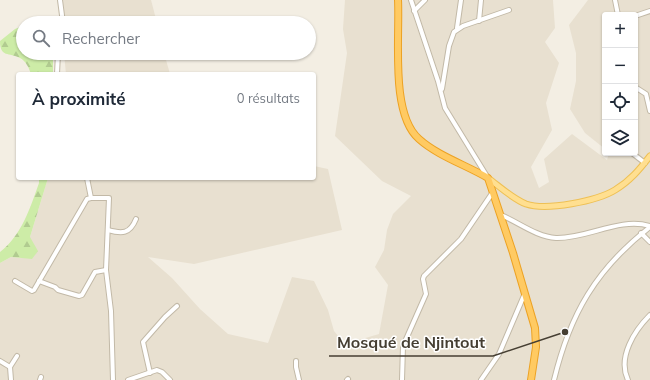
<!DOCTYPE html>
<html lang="fr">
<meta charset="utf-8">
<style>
:root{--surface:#fff;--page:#f6f6f7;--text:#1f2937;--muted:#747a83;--line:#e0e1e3}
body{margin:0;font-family:Mulish,sans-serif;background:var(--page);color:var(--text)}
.controls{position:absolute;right:12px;top:12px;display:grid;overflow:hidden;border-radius:4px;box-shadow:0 1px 3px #0004}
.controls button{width:36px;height:36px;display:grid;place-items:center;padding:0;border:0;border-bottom:1px solid var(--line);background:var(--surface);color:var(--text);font:20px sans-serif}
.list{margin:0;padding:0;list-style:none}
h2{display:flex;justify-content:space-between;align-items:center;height:52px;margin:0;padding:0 16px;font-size:17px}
h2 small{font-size:13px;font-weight:400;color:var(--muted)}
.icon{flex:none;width:22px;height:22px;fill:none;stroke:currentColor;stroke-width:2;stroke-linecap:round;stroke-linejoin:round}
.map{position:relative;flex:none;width:650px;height:380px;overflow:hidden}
.search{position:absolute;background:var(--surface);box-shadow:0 1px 3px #0004;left:16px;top:16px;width:300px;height:44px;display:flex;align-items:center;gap:10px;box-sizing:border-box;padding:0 14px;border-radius:22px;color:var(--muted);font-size:15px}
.panel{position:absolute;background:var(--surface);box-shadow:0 1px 3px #0004;left:16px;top:72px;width:300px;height:108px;border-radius:4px}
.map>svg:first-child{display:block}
.residential{fill:#e8e0d0}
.forest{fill:url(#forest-firs)}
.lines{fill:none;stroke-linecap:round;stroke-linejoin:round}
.minor-casing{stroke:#c2b9a7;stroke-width:6}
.major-casing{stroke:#eec055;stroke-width:7}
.highway-casing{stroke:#eca224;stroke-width:8}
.minor{stroke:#fff;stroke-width:4}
.major{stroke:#ffdf90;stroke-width:5}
.highway{stroke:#ffca62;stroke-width:6}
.leader{fill:none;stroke:#453e32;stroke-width:1.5}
.callout-dot{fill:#453e32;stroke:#fff;stroke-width:1.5}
.callout-label{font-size:16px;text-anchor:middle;font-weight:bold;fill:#453e32;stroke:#fff;stroke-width:3;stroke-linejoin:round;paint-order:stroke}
</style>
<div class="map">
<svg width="650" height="380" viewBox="0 0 650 380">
<defs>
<pattern id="forest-firs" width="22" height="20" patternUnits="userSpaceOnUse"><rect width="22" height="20" fill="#cdeca7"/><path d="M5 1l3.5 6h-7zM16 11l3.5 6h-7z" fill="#b1cb90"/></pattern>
</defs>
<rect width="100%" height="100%" fill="#f3eee3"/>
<g class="residential">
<path d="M63 0H151L157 23H64Z"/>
<path d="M345 0H553L555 28 545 42 559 63 546 103 552 130 531 167 539 188 549 182 544 159 572 134 607 160 609 153H635V15H605V149L585 133 570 109 576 81V53L569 25 588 0H650V380H0V263L11 257 31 258 30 237 48 178H314V166L328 169 342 230 194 264 148 257 172 278 200 309 228 334 268 343 292 277 314 281 328 310 334 331 345 344 379 334 388 285 375 267 384 250 387 230 393 214 411 196 382 181 335 136 347 53 343 29Z"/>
<path d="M64 53H164L170 74H66Z"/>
</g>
<g class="forest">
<path d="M56 18 55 23H31L41 19Z"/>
<path d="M23 26V53H53V74H31C29 68 26 61 20 58 9 52 0 58 0 41L15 29Z"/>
<path d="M39 178H48L30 237 38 251 32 259 11 257 0 263V252C22 235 30 208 39 183Z"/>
</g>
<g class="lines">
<defs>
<g id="minor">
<path d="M60 0 63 23"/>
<path d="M411 0 438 81 445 108 488 178"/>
<path d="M615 0 618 15"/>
<path d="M414 11 425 0"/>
<path d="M635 16 650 11"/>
<path d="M479 21 481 0"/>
<path d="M457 28 461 0"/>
<path d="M57 74 58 53"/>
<path d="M635 87 646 94 650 111"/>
<path d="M442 89 449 46 454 32 463 26 509 10"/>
<path d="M632 153 645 163"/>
<path d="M87 178 91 198H109L106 270 111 311 113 380"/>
<path d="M501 215C518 222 537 237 556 238 587 239 619 217 650 226"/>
<path d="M108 230C122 234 130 234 136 219"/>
<path d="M641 233 650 242"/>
<path d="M15 281 32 291 34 290 87 199 91 198"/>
<path d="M39 281 55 287 58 290 79 296 82 295 95 272 106 270"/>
<path d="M0 361 10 367"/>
<path d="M296 361V367L299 380"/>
<path d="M150 373 143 342 165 317 177 306"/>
<path d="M11 380 10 367 17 356"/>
<path d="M40 380 41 377"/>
<path d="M128 380 157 370 162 372 170 380"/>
<path d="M347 380 348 379"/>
<path d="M402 380 403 346 426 294 423 279 424 276 461 239 493 192"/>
<path d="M481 380 499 354 525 293"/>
<path d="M554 380C570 314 596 269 650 227"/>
<path d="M628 380C617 357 635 330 650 315"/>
</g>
<path id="major" d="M488 178C500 187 513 199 526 204 547 211 597 201 615 190 630 181 640 169 650 156"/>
<path id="highway" d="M398 0C400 37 390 114 419 139 438 156 466 165 488 178L513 253 535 328 536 347 531 380"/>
</defs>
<use href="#minor" class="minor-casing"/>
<use href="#major" class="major-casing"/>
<use href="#highway" class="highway-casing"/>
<use href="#minor" class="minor"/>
<use href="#major" class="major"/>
<use href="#highway" class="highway"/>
</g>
<path class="leader" d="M565 332L493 356H329"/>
<circle class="callout-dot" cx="565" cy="332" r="4"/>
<g class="callout-label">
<text x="411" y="348">Mosqué de Njintout</text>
</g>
</svg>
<div class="controls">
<button>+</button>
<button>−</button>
<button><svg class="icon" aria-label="locate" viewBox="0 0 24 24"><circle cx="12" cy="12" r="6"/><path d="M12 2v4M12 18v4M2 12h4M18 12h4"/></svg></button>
<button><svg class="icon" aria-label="layers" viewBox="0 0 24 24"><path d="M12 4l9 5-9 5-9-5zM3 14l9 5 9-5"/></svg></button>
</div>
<div class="search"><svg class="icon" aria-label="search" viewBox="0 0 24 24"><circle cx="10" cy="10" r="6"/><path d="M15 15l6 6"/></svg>Rechercher</div>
<section class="panel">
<h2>À proximité<small>0 résultats</small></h2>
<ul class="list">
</ul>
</section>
</div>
